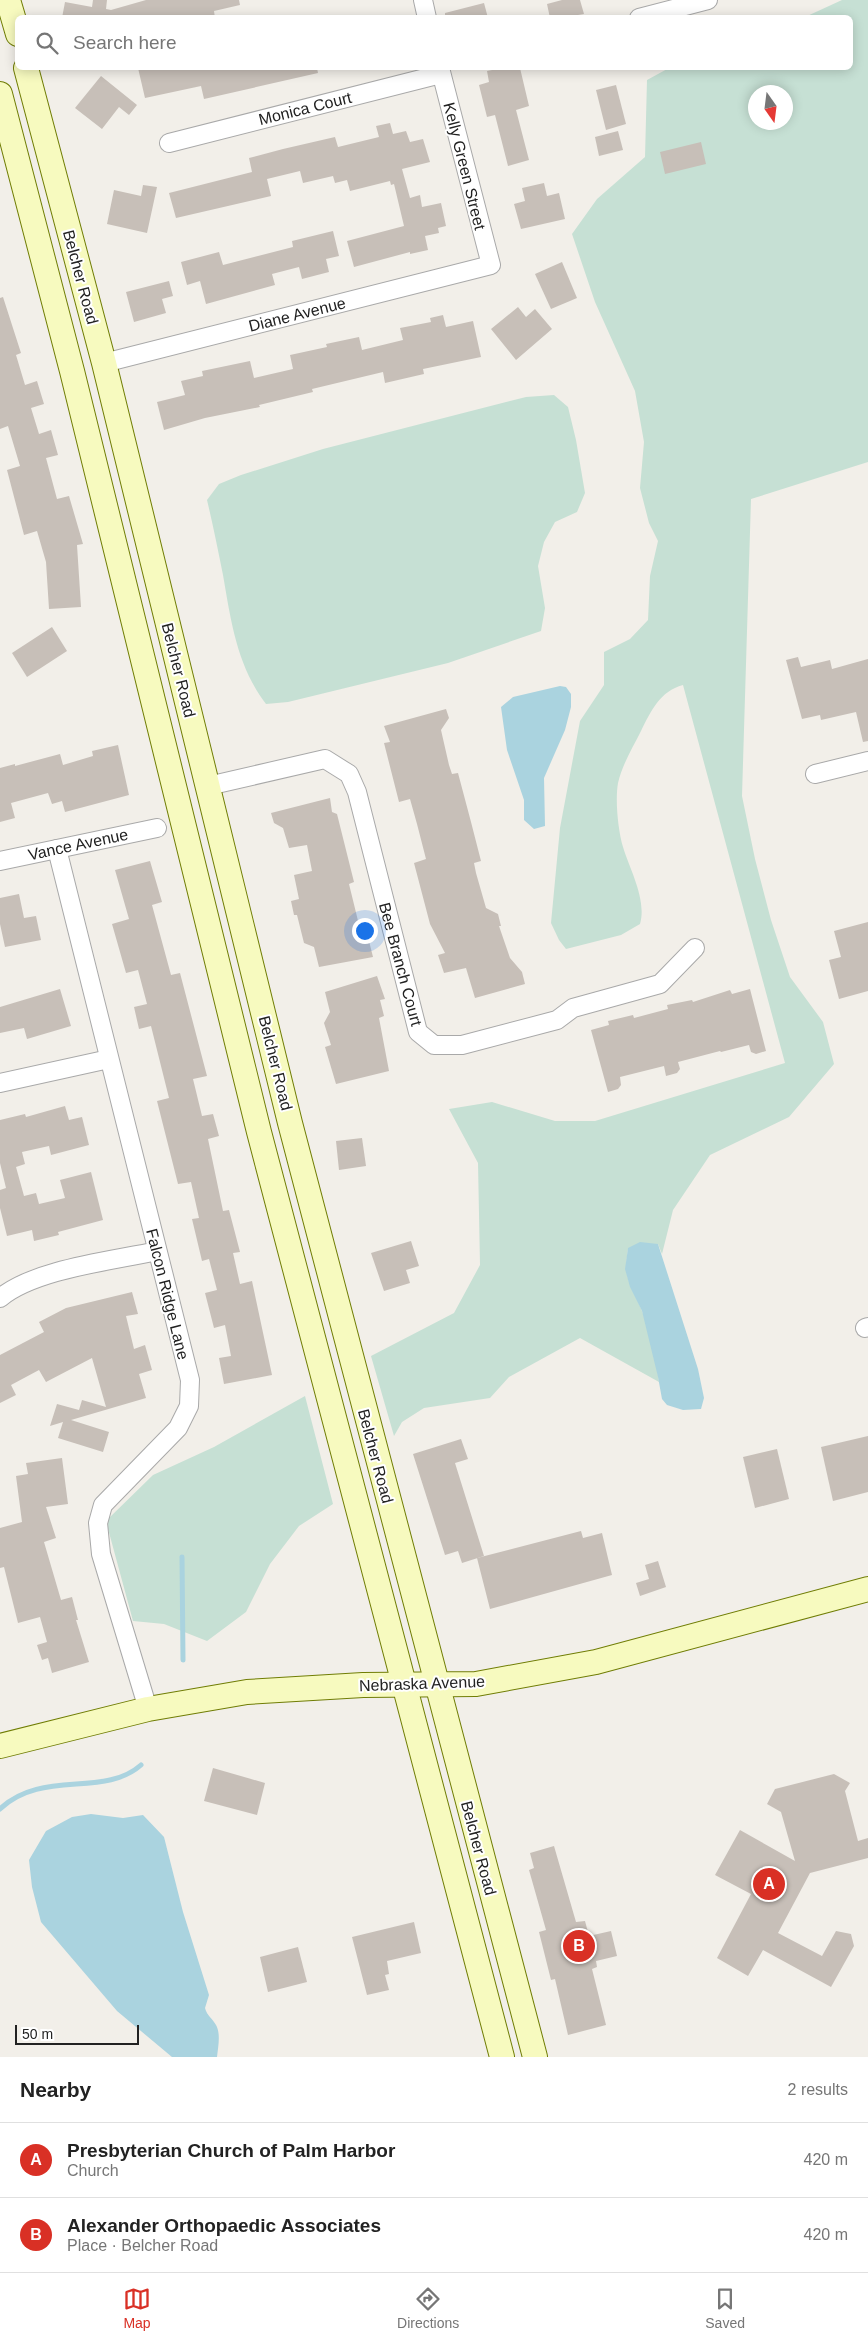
<!DOCTYPE html>
<meta charset="utf-8">
<style>
:root{--surface:#fff;--page:#f2f2f2;--text:#222;--muted:#767676;--line:#e0e0e0;--accent:#d93025}
body{margin:0;font-family:Arial,sans-serif;background:var(--page);color:var(--text)}
.compass{position:absolute;left:748px;top:85px;width:45px;height:45px;border-radius:50%;background:var(--surface);box-shadow:0 2px 12px #0003;rotate:166deg}
.scale{position:absolute;left:15px;bottom:12px;width:124px;box-sizing:border-box;padding-left:5px;border:2px solid #222;border-top:0;font-size:14px;line-height:18px;white-space:nowrap;color:#222;-webkit-text-stroke:4px #fff;paint-order:stroke}
.you{position:absolute;left:364px;top:930px;width:18px;height:18px;margin:-12px;border:4px solid #fff;border-radius:50%;background:#1a73e8;box-shadow:0 0 0 8px #1a73e833}
.badge{display:grid;place-items:center;width:32px;height:32px;border-radius:50%;background:var(--accent);color:#fff;font-size:16px;font-weight:700}
.pin{position:absolute;translate:-50% -50%;border:2px solid #fff;box-shadow:0 1px 5px #0006}
.list{margin:0;padding:0;list-style:none}
h2{display:flex;justify-content:space-between;align-items:center;height:65px;margin:0;padding:0 20px;font-size:21px}
h2 small{font-size:16px;font-weight:400;color:var(--muted)}
.list li{display:grid;grid-template-columns:32px 1fr auto;gap:15px;align-items:center;box-sizing:border-box;height:75px;padding:0 20px;border-top:1px solid var(--line)}
.list b{display:block;font-size:19px;white-space:nowrap}
.list p{margin:0;font-size:16px;white-space:nowrap;color:var(--muted)}
.list em{font-size:16px;font-style:normal;color:var(--muted)}
.icon{flex:none;width:28px;height:28px;fill:none;stroke:currentColor;stroke-width:2;stroke-linecap:round;stroke-linejoin:round}
.map{position:relative;flex:none;width:868px;height:2057px;overflow:hidden}
.search{position:absolute;background:var(--surface);box-shadow:0 2px 12px #0003;left:15px;right:15px;top:15px;height:55px;display:flex;align-items:center;gap:12px;box-sizing:border-box;padding:0 18px;border-radius:8px;color:var(--muted);font-size:19px}
.sheet{height:215px;background:var(--surface)}
nav{display:flex;justify-content:space-around;align-items:center;box-sizing:border-box;height:70px;border-top:1px solid var(--line);background:var(--surface);font-size:14px;color:var(--muted)}
nav a{display:grid;justify-items:center;gap:2px}
nav .on{color:var(--accent)}
.map>svg:first-child{display:block}
.wetland{fill:#c6e0d4;fill-rule:evenodd}
.water{fill:#aad3df}
.lines{fill:none;stroke-linecap:round;stroke-linejoin:round}
.stream{stroke:#aad3df;stroke-width:5}
.building{fill:#c7bfb8}
.minor-casing{stroke:#a9a9a9;stroke-width:20}
.secondary-casing{stroke:#707d05;stroke-width:26}
.minor{stroke:#fff;stroke-width:18}
.secondary{stroke:#f7fabf;stroke-width:24}
.labels{text-anchor:middle;stroke-width:4;stroke-linejoin:round;paint-order:stroke}
.street-label{font-size:16px;fill:#222;stroke:#fff}
</style>
<div class="map">
<svg width="868" height="2057" viewBox="0 0 868 2057">
<rect width="100%" height="100%" fill="#f2efe9"/>
<g class="wetland">
<path d="M842 0H868V462L751 499 742 796 755 859 771 920 790 977 823 1022 834 1064 789 1117 710 1155 673 1210 662 1254 658 1244 628 1249C623 1282 631 1282 642 1311 650 1332 656 1359 659 1382L580 1338 509 1377 490 1398 424 1408 402 1422 394 1436 371 1356 454 1313 480 1265 478 1163 449 1109 492 1102 555 1121H595L785 1063 683 685C660 691 651 711 641 731 633 747 622 765 618 783 615 800 618 830 623 847 630 870 647 900 640 924L621 935 566 949 559 940 551 923 560 828 580 721 604 685V652L630 639 648 620 650 576 658 541 649 523 640 488 644 442 635 391 595 302 572 234 597 199 645 157 647 80 669 68H850V18L805 17ZM756 92H786V122H756Z"/>
<path d="M554 395 568 407 576 440 585 493 577 512 555 522 544 542 538 566 545 608 541 631 448 663 288 702 266 704C237 666 231 621 223 575 218 550 213 525 207 500L219 484 241 475 323 449 526 397Z"/>
<path d="M305 1396 333 1504 299 1526 270 1564 246 1612 207 1641 164 1624 133 1621 107 1525 109 1518 153 1475 214 1447Z"/>
</g>
<g class="water">
<path d="M560 686 566 687 571 694V707L565 730 544 778 545 826 534 829 524 820V800L507 750 501 707 513 697Z"/>
<path d="M640 1242 658 1244 698 1369 704 1398 701 1409 683 1410 667 1405 662 1399 658 1377 642 1311 630 1287 625 1269 628 1248Z"/>
<path d="M91 1814 123 1818 143 1815 164 1837 183 1912 209 1995 205 2008C207 2016 213 2019 216 2025 221 2034 218 2047 217 2057H172L117 2011 41 1922 32 1887 29 1860 46 1831 72 1817Z"/>
</g>
<g class="lines">
<g class="stream">
<path d="M182 1557 183 1660"/>
<path d="M0 1809C42 1769 104 1798 141 1765"/>
</g>
</g>
<g class="building">
<path d="M93 0H107L106 9 111 10 146 0H239L240 5 214 11 215 18H62L65 2 92 7Z"/>
<path d="M562 0H580L584 14 578 15 579 18H550L547 4Z"/>
<path d="M484 3 488 18H445V13Z"/>
<path d="M138 68H317L318 73 204 99 201 86 145 98Z"/>
<path d="M502 68H520L529 106 516 110 529 160 508 166 495 115 487 117 479 85 489 82 487 71Z"/>
<path d="M101 76 137 105 129 115 119 107 102 129 75 108Z"/>
<path d="M616 85 626 124 606 130 596 90Z"/>
<path d="M390 123 393 134 406 131 410 142 423 139 430 162 402 169 410 198 420 195 422 207 441 203 446 226 438 228 439 233 425 236 428 250 410 254V252L354 267 347 241 404 226 394 184 391 185 390 181 350 191 347 180 335 183 333 176 303 183 300 171 267 179 271 196 176 218 169 193 252 172 249 158 283 149 335 137 338 147 379 137 376 126Z"/>
<path d="M618 131 623 150 599 156 595 137Z"/>
<path d="M701 142 706 164 665 174 660 152Z"/>
<path d="M544 183 547 196 559 193 565 219 521 229 514 204 525 201 522 188Z"/>
<path d="M143 185 157 187 147 233 107 224 114 190 141 196Z"/>
<path d="M333 231 339 256 326 259 329 272 302 279 299 267 272 274 275 285 206 304 200 281 187 285 181 262 219 252 223 265 293 247 292 241Z"/>
<path d="M562 262 577 298 551 309 535 274Z"/>
<path d="M169 281 173 296 162 299 166 313 134 322 126 292Z"/>
<path d="M3 297 21 353 16 355 25 385 37 381 44 404 31 408 39 434 51 430 58 455 46 458 57 499 69 496 83 544 77 545 81 607 49 609 46 562 37 531 24 535 7 470 20 466 8 426 0 429V298Z"/>
<path d="M518 307 526 317 535 309 552 329 516 360 491 329Z"/>
<path d="M443 315 446 327 473 321 481 357 423 369 424 374 385 383 383 372 312 389 313 392 259 405 260 407 205 418 164 430 157 402 185 395 181 381 203 376 202 371 250 361 254 378 293 369 290 355 327 347 326 344 359 337 362 350 403 340 400 328 431 322 430 318Z"/>
<path d="M52 627 67 651 27 677 12 653Z"/>
<path d="M798 657 801 667 830 660 832 669 868 659V741L863 742 856 712 821 720 820 715 802 719 786 660Z"/>
<path d="M446 709 449 718 441 730 449 765 452 774 458 773 471 822 481 861 474 863 476 873 486 908 498 914 501 926H499L510 958 522 972 525 984 475 998 466 968 444 973 438 955 445 953 430 924 414 863 426 859 417 824 410 799 399 802 384 743 390 742 384 726Z"/>
<path d="M118 745 129 795 65 812 62 801 52 804 48 793 11 803 15 818 0 822V768L15 764V766L60 754 63 765 93 756 92 751Z"/>
<path d="M330 798 332 812 337 814 354 882 349 884 361 933H367L373 957 319 967 314 947 304 943 297 915H294L291 901 299 899 294 875 312 871 307 845 289 848 283 828 274 823 271 813Z"/>
<path d="M150 861 162 902 152 905 171 975 180 973 207 1076 193 1079 202 1116 213 1114 219 1136 208 1139 223 1211 229 1210 240 1252 233 1253 240 1284 252 1281 272 1375 224 1384 219 1358 231 1356 225 1325 214 1328 205 1293 217 1290 209 1259 202 1261 192 1219 199 1218 191 1182 178 1184 157 1101 169 1098 151 1026 139 1029 134 1007 147 1004 138 970 126 973 112 924 129 919 115 870Z"/>
<path d="M19 894 24 918 36 916 41 940 5 947 0 924V898Z"/>
<path d="M868 922V991L839 999 829 960 841 957 834 931Z"/>
<path d="M377 976 385 999 380 1000 384 1016 379 1018 389 1071 336 1084 325 1047 331 1045 324 1023 330 1012 325 992Z"/>
<path d="M60 989 71 1026 27 1039 24 1028 0 1033V1007Z"/>
<path d="M750 989 766 1051 756 1054 751 1052 749 1045 721 1052 720 1051 678 1062 680 1069 677 1073 666 1076 664 1066 620 1077 621 1085 618 1089 608 1092 591 1030 609 1025 608 1021 633 1015 634 1018 668 1009 667 1005 692 1000 693 1002 730 990 732 994Z"/>
<path d="M65 1106 69 1120 82 1117 89 1145 51 1155 49 1146 22 1152 25 1164 16 1167 24 1196 36 1193 39 1204 65 1198 60 1180 91 1172 103 1220 58 1232 59 1235 34 1241 32 1230 7 1236 0 1208V1190L6 1188 0 1163V1120L25 1114 26 1117Z"/>
<path d="M362 1138 366 1166 339 1170 336 1141Z"/>
<path d="M411 1241 419 1266 406 1270 410 1283 384 1291 371 1253Z"/>
<path d="M132 1292 138 1314 126 1316 134 1349 145 1345 152 1370 139 1374 146 1398 71 1420 109 1432 103 1452 58 1438 63 1422 50 1426 57 1404 79 1410 82 1400 106 1407 92 1358 46 1382 39 1370 11 1385 16 1395 0 1403V1355L44 1332 39 1322 66 1308Z"/>
<path d="M868 1436V1492L833 1501 821 1447Z"/>
<path d="M461 1439 468 1459 455 1463 484 1556 462 1563 458 1551 445 1555 413 1454Z"/>
<path d="M777 1449 789 1499 755 1508 743 1457Z"/>
<path d="M62 1458 68 1504 46 1507 56 1538 44 1542 61 1600 72 1597 78 1620H76L89 1662 52 1673 48 1658 42 1660 37 1645 47 1642 40 1617 18 1623 4 1567 0 1568V1528L22 1522 16 1476 28 1474 26 1463Z"/>
<path d="M581 1531 583 1538 602 1533 612 1575 490 1609 477 1558Z"/>
<path d="M658 1561 666 1587 640 1596 636 1583 649 1579 645 1565Z"/>
<path d="M213 1768 265 1783 257 1815 204 1801Z"/>
<path d="M834 1774 850 1783 845 1791 858 1841 868 1838V1858L810 1873 778 1933 822 1956 836 1931 851 1934 854 1946 831 1987 763 1950 748 1976 717 1958 751 1894 715 1875 740 1830 795 1861 781 1812 767 1804 775 1789Z"/>
<path d="M554 1846 576 1922 585 1921 589 1936 611 1931 617 1956 596 1961 597 1967 592 1969 606 2025 568 2035 555 1979 551 1980 539 1932 546 1930 529 1870 534 1868 530 1853Z"/>
<path d="M414 1922 421 1953 387 1961 389 1974 385 1975 389 1990 367 1995 352 1937Z"/>
<path d="M298 1947 307 1982 268 1992 260 1957Z"/>
</g>
<g class="lines">
<defs>
<g id="minor">
<path d="M423 0 427 18"/>
<path d="M639 18 708 0"/>
<path d="M169 143 441 74"/>
<path d="M104 363 491 265 440 68"/>
<path d="M815 774 868 761"/>
<path d="M208 786 325 759 349 774 357 792 418 1032 434 1045H462L557 1020 573 1008 660 984 695 948"/>
<path d="M57 849 190 1380 189 1406 178 1428 103 1505 98 1523 101 1554 148 1709"/>
<path d="M0 861 157 828"/>
<path d="M0 1083 109 1059"/>
<path d="M0 1298C35 1269 112 1261 157 1251"/>
<path d="M865 1328 868 1327"/>
</g>
<g id="secondary">
<path d="M8 0 18 34"/>
<path d="M26 68 104 363 290 1123 535 2057"/>
<path d="M0 94 72 371 259 1132 502 2057"/>
<path d="M0 1746 148 1709 247 1692 363 1685 476 1684 596 1662 868 1589"/>
</g>
</defs>
<use href="#minor" class="minor-casing"/>
<use href="#secondary" class="secondary-casing"/>
<use href="#minor" class="minor"/>
<use href="#secondary" class="secondary"/>
</g>
<g class="labels">
<g class="street-label">
<text transform="translate(305 108) rotate(-14)" y="6">Monica Court</text>
<text transform="translate(465 166) rotate(76)" y="6">Kelly Green Street</text>
<text transform="translate(81 277) rotate(75)" y="6">Belcher Road</text>
<text transform="translate(297 314) rotate(-14)" y="6">Diane Avenue</text>
<text transform="translate(179 670) rotate(76)" y="6">Belcher Road</text>
<text transform="translate(78 844) rotate(-12)" y="6">Vance Avenue</text>
<text transform="translate(401 964) rotate(75)" y="6">Bee Branch Court</text>
<text transform="translate(276 1063) rotate(76)" y="6">Belcher Road</text>
<text transform="translate(168 1294) rotate(76)" y="6">Falcon Ridge Lane</text>
<text transform="translate(376 1456) rotate(75)" y="6">Belcher Road</text>
<text transform="translate(422 1683) rotate(-2)" y="6">Nebraska Avenue</text>
<text transform="translate(479 1848) rotate(75)" y="6">Belcher Road</text>
</g>
</g>
</svg>
<svg class="compass" viewBox="-18 -18 36 36"><path d="M0-13l5 13h-10z" fill="#e53935"/><path d="M0 13l5-13h-10z" fill="#767676"/></svg>
<div class="scale">50 m</div>
<div class="you"></div>
<div class="pin badge" style="left:769px;top:1884px">A</div>
<div class="pin badge" style="left:579px;top:1946px">B</div>
<div class="search"><svg class="icon" aria-label="search" viewBox="0 0 24 24"><circle cx="10" cy="10" r="6"/><path d="M15 15l6 6"/></svg>Search here</div>
</div>
<section class="sheet">
<h2>Nearby<small>2 results</small></h2>
<ul class="list">
<li><span class="badge">A</span><div><b>Presbyterian Church of Palm Harbor</b><p>Church</p></div><em>420 m</em></li>
<li><span class="badge">B</span><div><b>Alexander Orthopaedic Associates</b><p>Place · Belcher Road</p></div><em>420 m</em></li>
</ul>
</section>
<nav>
<a class="on"><svg class="icon" aria-label="map" viewBox="0 0 24 24"><path d="M3 6l6-2 6 2 6-2v14l-6 2-6-2-6 2zM9 4v14M15 6v14"/></svg>Map</a>
<a><svg class="icon" aria-label="directions" viewBox="0 0 24 24"><path d="M12 3l9 9-9 9-9-9zM9 14v-3h6M13 9l2 2-2 2"/></svg>Directions</a>
<a><svg class="icon" aria-label="saved" viewBox="0 0 24 24"><path d="M7 4h10v16l-5-4-5 4z"/></svg>Saved</a>
</nav>
